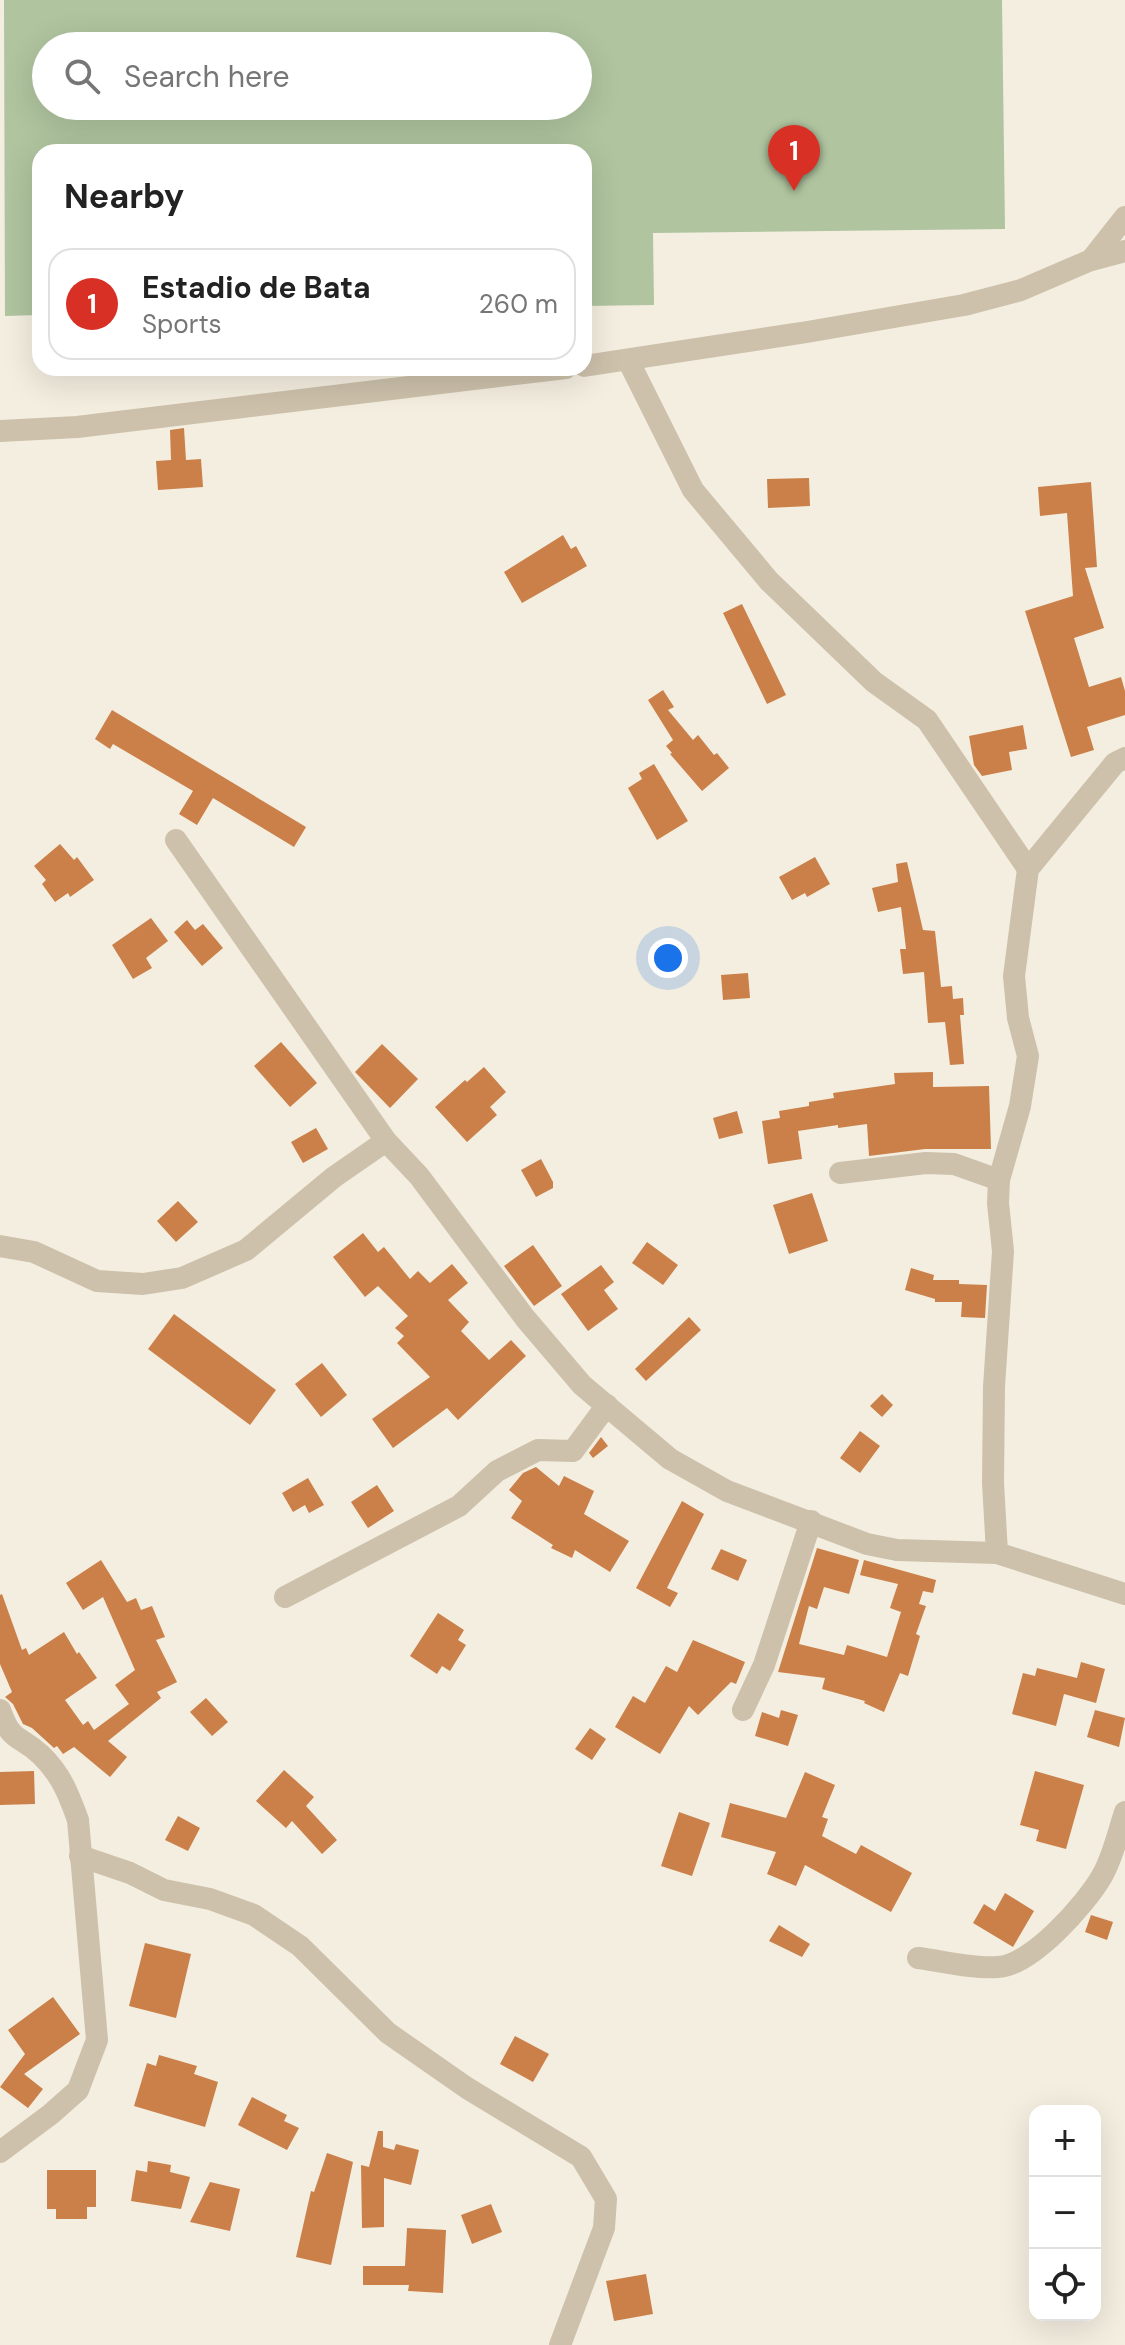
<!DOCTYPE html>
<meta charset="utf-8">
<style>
:root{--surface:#fff;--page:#f6f6f6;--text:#222;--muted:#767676;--line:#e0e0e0;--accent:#d93025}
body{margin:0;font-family:"DM Sans",sans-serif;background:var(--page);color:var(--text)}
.controls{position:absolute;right:24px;bottom:24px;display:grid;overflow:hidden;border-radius:16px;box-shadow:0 8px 32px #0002}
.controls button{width:72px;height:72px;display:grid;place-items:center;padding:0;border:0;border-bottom:2px solid var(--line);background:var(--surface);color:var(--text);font:40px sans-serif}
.you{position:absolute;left:668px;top:958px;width:28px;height:28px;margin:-20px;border:6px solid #fff;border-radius:50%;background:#1a73e8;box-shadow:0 0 0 12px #1a73e833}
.badge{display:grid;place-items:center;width:52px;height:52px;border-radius:50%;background:var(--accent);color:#fff;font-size:26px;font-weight:700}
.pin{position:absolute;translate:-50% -66px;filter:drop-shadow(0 2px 4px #0008)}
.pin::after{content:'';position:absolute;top:42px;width:28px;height:24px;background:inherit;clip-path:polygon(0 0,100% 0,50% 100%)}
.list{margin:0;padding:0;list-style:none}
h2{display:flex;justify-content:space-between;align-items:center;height:104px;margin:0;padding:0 32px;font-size:34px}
h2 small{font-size:26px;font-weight:400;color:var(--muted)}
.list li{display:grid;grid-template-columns:52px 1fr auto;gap:24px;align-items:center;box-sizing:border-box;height:112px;margin:0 16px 16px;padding:0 16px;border:2px solid var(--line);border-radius:24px}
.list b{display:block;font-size:30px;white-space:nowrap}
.list p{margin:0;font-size:26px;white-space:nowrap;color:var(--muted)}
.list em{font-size:26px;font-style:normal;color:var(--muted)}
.icon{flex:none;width:44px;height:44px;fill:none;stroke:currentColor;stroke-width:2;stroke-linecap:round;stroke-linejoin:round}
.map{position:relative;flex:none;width:1125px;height:2345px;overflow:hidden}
.search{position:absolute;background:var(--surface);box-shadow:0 8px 32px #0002;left:32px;top:32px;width:560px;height:88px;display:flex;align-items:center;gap:20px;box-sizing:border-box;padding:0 28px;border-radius:44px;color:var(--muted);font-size:30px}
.panel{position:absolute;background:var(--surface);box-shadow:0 8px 32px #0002;left:32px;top:144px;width:560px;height:232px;border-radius:24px}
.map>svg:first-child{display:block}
.garden{fill:#b0c49f;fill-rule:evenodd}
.building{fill:#ca8048}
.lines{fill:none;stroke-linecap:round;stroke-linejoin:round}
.street{stroke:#cdc1ab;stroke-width:22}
</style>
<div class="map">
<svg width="1125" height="2345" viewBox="0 0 1125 2345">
<rect width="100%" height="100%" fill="#f4eee0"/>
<path class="garden" d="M4 0H1002L1005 229 653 233 654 305 584 306V152H40V315L5 316ZM46 46H578V106H46Z"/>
<g class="building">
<path d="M184 428 186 460 201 459 203 487 158 490 156 461 171 460 170 430Z"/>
<path d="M809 478 810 506 768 508 767 479Z"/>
<path d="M1091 482 1097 567 1085 568 1104 628 1074 638 1089 687 1121 677 1125 691V715L1087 727 1094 750 1071 757 1025 611 1073 596 1067 513 1040 516 1038 487Z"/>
<path d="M563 535 571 549 576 546 587 566 522 603 504 572Z"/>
<path d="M742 604 786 695 767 704 723 613Z"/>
<path d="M663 690 674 707 668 710 693 740 698 735 714 755 717 753 729 768 702 791 670 754 672 753 666 746 673 740 648 700Z"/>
<path d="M112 710 306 827 294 847 213 798 197 825 179 814 193 791 113 744 110 749 95 739Z"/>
<path d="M1023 725 1027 749 1009 752 1012 770 982 776 974 765 969 736Z"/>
<path d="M654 764 688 821 657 840 628 788 642 779 639 773Z"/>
<path d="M60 844 74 860 77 857 94 880 70 897 68 893 55 902 42 884 46 880 34 866Z"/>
<path d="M815 857 830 884 807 897 805 893 792 900 779 877Z"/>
<path d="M907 862 923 930 935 931 941 987 952 986 953 999 963 998 964 1015H960L964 1064 950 1065 945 1022 928 1023 924 972 903 974 900 949H906L901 907 878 912 872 888 898 882 896 864Z"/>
<path d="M151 918 168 941 146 958 152 968 133 979 112 945Z"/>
<path d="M187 920 195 930 203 924 223 948 202 966 174 932Z"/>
<path d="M748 973 750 998 723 1000 721 975Z"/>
<path d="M281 1042 317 1083 290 1107 254 1066Z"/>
<path d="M382 1044 418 1079 390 1108 355 1072Z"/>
<path d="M484 1067 506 1092 490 1107 497 1115 467 1142 435 1107 465 1080 467 1082Z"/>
<path d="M933 1072V1087L989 1086 991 1149H925L869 1156 867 1124 838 1128V1125L798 1131 802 1159 768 1164 762 1121 780 1118 779 1111 809 1106V1102L834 1098 833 1093 895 1084 894 1073Z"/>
<path d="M737 1111 743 1133 719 1139 713 1118Z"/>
<path d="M316 1128 328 1149 303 1163 291 1142Z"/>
<path d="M541 1159 553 1182V1188L536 1197 521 1170Z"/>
<path d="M812 1193 828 1241 789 1254 773 1205Z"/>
<path d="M178 1201 198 1222 176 1242 157 1221Z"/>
<path d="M363 1233 378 1252 384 1247 410 1279 418 1271 430 1283 452 1264 468 1283 448 1300 469 1322 461 1331 489 1360 511 1340 526 1356 458 1420 447 1408 393 1448 372 1419 430 1377 397 1343 404 1336 395 1328 408 1316 378 1286 365 1297 333 1257Z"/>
<path d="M647 1242 678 1265 663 1285 632 1263Z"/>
<path d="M533 1245 562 1286 534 1306 504 1266Z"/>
<path d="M601 1265 614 1282 604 1290 618 1309 588 1331 561 1294Z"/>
<path d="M911 1268 934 1275 933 1280H959V1284L987 1285 985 1318 961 1317 962 1302H935V1299L905 1290Z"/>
<path d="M174 1314 276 1390 250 1425 148 1349Z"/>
<path d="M689 1317 701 1330 646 1381 635 1369Z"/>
<path d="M322 1363 347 1395 321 1417 295 1384Z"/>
<path d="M882 1394 893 1405 882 1417 870 1406Z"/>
<path d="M860 1431 880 1446 860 1473 840 1458Z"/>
<path d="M601 1437 608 1446 593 1458 589 1453Z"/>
<path d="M536 1467 559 1486 564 1476 594 1491 584 1514 629 1541 610 1572 575 1550 572 1558 551 1548 553 1545 511 1518 522 1501 509 1490 523 1473Z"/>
<path d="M308 1478 324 1505 309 1513 305 1505 293 1512 282 1493Z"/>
<path d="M377 1485 394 1511 368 1528 351 1502Z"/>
<path d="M682 1501 704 1514 667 1588 678 1593 670 1607 636 1588Z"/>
<path d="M817 1548 859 1560 849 1594 824 1587 817 1609 809 1606 799 1644 844 1655 847 1645 887 1657 901 1612 890 1608 898 1584 860 1575 864 1560 936 1580 933 1593 923 1591 919 1604 926 1606 916 1634 920 1636 908 1676 900 1673 884 1712 864 1703 865 1701 822 1689 825 1678 778 1672Z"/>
<path d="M721 1549 747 1560 738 1581 711 1569Z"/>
<path d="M101 1560 127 1602 136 1598 141 1610 152 1606 165 1637 156 1640 177 1682 157 1692 161 1698 108 1741 127 1757 110 1777 74 1747 63 1754 57 1746 54 1748 32 1728 23 1724 13 1704 5 1697 12 1692 0 1664V1595L2 1594 22 1650 26 1648 29 1655 64 1632 77 1654 79 1652 97 1678 65 1700 83 1725 88 1721 94 1730 129 1704 115 1685 135 1670 103 1597 83 1610 66 1583Z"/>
<path d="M438 1613 464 1630 458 1640 466 1645 450 1671 442 1666 437 1674 410 1656Z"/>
<path d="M693 1640 745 1662 736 1684 731 1682 698 1715 689 1706 660 1754 615 1727 633 1696 645 1703 666 1666 677 1672Z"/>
<path d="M1081 1662 1105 1669 1096 1703 1064 1694 1056 1726 1012 1714 1023 1673 1035 1676 1037 1668 1077 1678Z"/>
<path d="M206 1698 228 1722 212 1736 190 1712Z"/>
<path d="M781 1710 798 1715 788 1746 755 1736 762 1712 779 1718Z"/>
<path d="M1095 1710 1125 1718 1119 1747 1087 1737Z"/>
<path d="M590 1728 606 1739 592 1760 575 1749Z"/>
<path d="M284 1770 314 1797 306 1806 337 1840 322 1854 292 1821 286 1828 256 1801Z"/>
<path d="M34 1771 35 1804 0 1805V1772Z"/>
<path d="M1035 1771 1084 1785 1066 1849 1036 1841 1039 1830 1020 1825Z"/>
<path d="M805 1772 835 1785 822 1817 828 1819 822 1836 856 1854 861 1845 912 1873 891 1912 805 1865 796 1886 767 1874 776 1852 721 1837 730 1803 786 1818Z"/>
<path d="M679 1812 710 1823 692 1876 661 1866Z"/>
<path d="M178 1816 200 1828 188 1851 165 1840Z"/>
<path d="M1005 1893 1034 1911 1013 1947 973 1923 984 1904 995 1911Z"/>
<path d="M1091 1915 1113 1922 1107 1940 1085 1932Z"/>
<path d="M779 1925 810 1944 802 1957 769 1941Z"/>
<path d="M145 1943 191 1954 176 2018 129 2006Z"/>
<path d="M53 1997 80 2034 24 2074 43 2089 28 2108 0 2087 25 2054 8 2030Z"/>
<path d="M515 2036 549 2054 533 2082 500 2064Z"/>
<path d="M159 2055 197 2066 194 2074 218 2082 205 2127 134 2106 147 2063 156 2066Z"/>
<path d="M252 2097 287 2115 284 2121 299 2128 287 2150 238 2125Z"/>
<path d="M378 2131H383V2147L394 2150 396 2144 419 2150 411 2185 384 2178V2227L362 2228 361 2165 369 2167Z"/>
<path d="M327 2153 353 2162 331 2265 296 2257 311 2191 314 2192Z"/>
<path d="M148 2161 171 2165 170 2172 190 2177 181 2209 131 2201 136 2170 147 2172Z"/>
<path d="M47 2170H96V2207H87V2219H56V2209H47Z"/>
<path d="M210 2182 240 2189 230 2231 190 2222Z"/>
<path d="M491 2204 502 2232 472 2244 461 2215Z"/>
<path d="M407 2228 446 2230 443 2293 408 2291 409 2285H363V2266H405Z"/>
<path d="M646 2274 653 2314 614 2321 606 2281Z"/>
</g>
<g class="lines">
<g class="street">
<path d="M1091 260 1125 217"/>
<path d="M628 360 693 490 769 581 874 682 927 720 1028 869"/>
<path d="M584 366 807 332 964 305 1021 290 1091 260 1125 251"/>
<path d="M0 431 77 427 566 368"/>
<path d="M176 840 386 1141"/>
<path d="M840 1173 926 1163 954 1164 999 1180"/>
<path d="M0 1246 34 1252 97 1281 143 1284 182 1278 246 1250 334 1177 386 1141 419 1176 525 1318 582 1385 670 1459 727 1491 867 1544 897 1550 997 1553 1125 1594"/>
<path d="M997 1553 993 1483 994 1387 1003 1251 998 1203 999 1180 1020 1106 1028 1056 1018 1018 1014 976 1028 869 1115 763 1125 758"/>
<path d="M285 1597 459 1506 497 1471 538 1450 573 1451 607 1405"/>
<path d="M0 1710C12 1744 19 1734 41 1755 61 1774 69 1795 78 1820L97 2040 78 2090 51 2114 0 2152"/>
<path d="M743 1710 764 1665 811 1521"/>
<path d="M80 1856 130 1873 164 1890 210 1899 254 1915 300 1946 388 2033 467 2088 581 2157 606 2199 604 2228 560 2345"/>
<path d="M918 1958C943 1961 972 1969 998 1967 1031 1966 1086 1904 1102 1876 1113 1857 1118 1833 1125 1812"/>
</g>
</g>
</svg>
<div class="controls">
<button>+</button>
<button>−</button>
<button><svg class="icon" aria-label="locate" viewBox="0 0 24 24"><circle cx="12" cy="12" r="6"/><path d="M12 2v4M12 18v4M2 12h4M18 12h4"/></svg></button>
</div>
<div class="you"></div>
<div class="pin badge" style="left:794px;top:191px">1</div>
<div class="search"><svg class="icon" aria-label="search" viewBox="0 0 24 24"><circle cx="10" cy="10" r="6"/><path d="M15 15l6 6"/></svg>Search here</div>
<section class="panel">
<h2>Nearby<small></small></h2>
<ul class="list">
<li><span class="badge">1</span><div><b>Estadio de Bata</b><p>Sports</p></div><em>260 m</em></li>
</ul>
</section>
</div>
